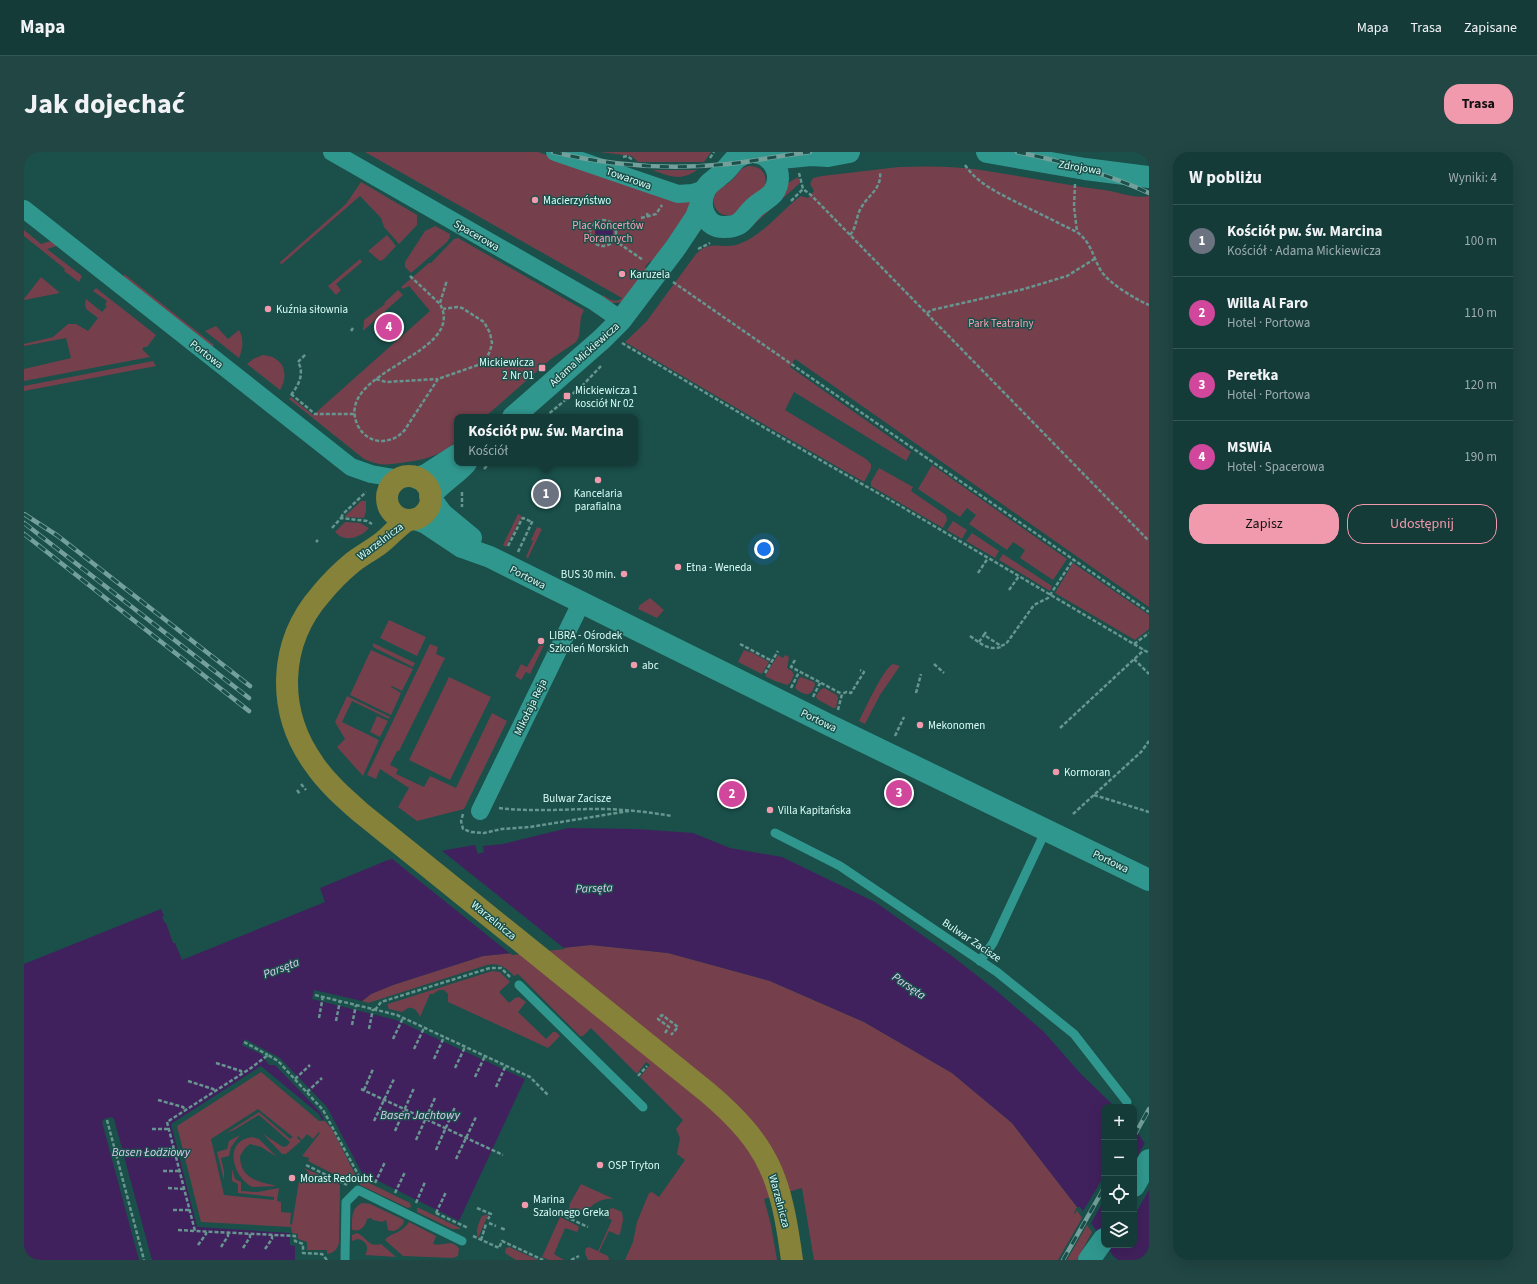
<!DOCTYPE html>
<html lang="pl">
<meta charset="utf-8">
<style>
:root{--surface:#143b38;--page:#214643;--text:#f1f3f6;--muted:#9dadae;--line:#335553;--accent:#f29aad}
body{margin:0;font-family:"Source Sans 3",sans-serif;background:var(--page);color:var(--text)}
.controls{position:absolute;right:12px;bottom:12px;display:grid;overflow:hidden;border-radius:8px;box-shadow:0 4px 16px #0002}
.controls button{width:36px;height:36px;display:grid;place-items:center;padding:0;border:0;border-bottom:1px solid var(--line);background:var(--surface);color:var(--text);font:20px sans-serif}
.you{position:absolute;left:740px;top:397px;width:14px;height:14px;margin:-10px;border:3px solid #fff;border-radius:50%;background:#1a73e8;box-shadow:0 0 0 6px #1a73e833}
.badge{display:grid;place-items:center;width:26px;height:26px;border-radius:50%;background:var(--accent);color:#fff;font-size:13px;font-weight:700}
.pin{position:absolute;translate:-50% -50%;border:2px solid #fff;box-shadow:0 1px 4px #0006}
.popup{position:absolute;left:430px;top:262px;width:184px;height:52px;box-sizing:border-box;display:grid;place-content:center;border-radius:8px;background:var(--surface);filter:drop-shadow(0 1px 3px #0005);font-size:13px;white-space:nowrap;color:var(--muted)}
.popup b{font-size:15px;color:var(--text)}
.popup::after{content:'';position:absolute;left:50%;top:100%;margin-left:-8px;border:8px solid transparent;border-top-color:var(--surface)}
.list{margin:0;padding:0;list-style:none}
h2{display:flex;justify-content:space-between;align-items:center;height:52px;margin:0;padding:0 16px;font-size:17px}
h2 small{font-size:13px;font-weight:400;color:var(--muted)}
.list li{display:grid;grid-template-columns:26px 1fr auto;gap:12px;align-items:center;box-sizing:border-box;height:72px;padding:0 16px;border-top:1px solid var(--line)}
.list b{display:block;font-size:15px;white-space:nowrap}
.list p{margin:0;font-size:13px;white-space:nowrap;color:var(--muted)}
.list em{font-size:13px;font-style:normal;color:var(--muted)}
.actions{display:flex;gap:8px;padding:12px 16px}
.actions a{flex:1;padding:9px 0;border:1px solid var(--accent);border-radius:16px;text-align:center;font-size:14px;color:var(--accent)}
.actions .main{background:var(--accent);color:#111}
.icon{flex:none;width:22px;height:22px;fill:none;stroke:currentColor;stroke-width:2;stroke-linecap:round;stroke-linejoin:round}
.map{position:relative;flex:none;width:1125px;height:1108px;overflow:hidden;border-radius:16px}
header{display:flex;align-items:center;gap:24px;box-sizing:border-box;height:56px;padding:0 20px;background:var(--surface);border-bottom:1px solid var(--line)}
header strong{font-size:19px}
nav{display:flex;gap:22px;margin-inline-start:auto;font-size:14px}
.intro{display:flex;align-items:center;justify-content:space-between;box-sizing:border-box;height:96px;padding:0 24px}
h1{margin:0;font-size:28px}
.button{padding:10px 18px;border-radius:16px;background:var(--accent);color:#111;font-size:14px;font-weight:700}
main{display:flex;gap:24px;padding:0 24px}
aside{flex:1;background:var(--surface);border-radius:16px;box-shadow:0 4px 16px #0002}
.map>svg:first-child{display:block}
.green{fill:#75404c}
.water{fill:#41215d}
.pier{fill:#1a4f4a}
.lines{fill:none;stroke-linecap:round;stroke-linejoin:round}
.path{stroke:#67958f;stroke-width:2.5;stroke-dasharray:4 2;stroke-linecap:butt}
.service{stroke:#30978e;stroke-width:9}
.minor{stroke:#30978e;stroke-width:18}
.tertiary{stroke:#30978e;stroke-width:22}
.primary{stroke:#868239;stroke-width:22}
.rail-casing{stroke:#73a09b;stroke-width:4.5}
.rail{stroke:#1a4f4a;stroke-width:3;stroke-dasharray:9;stroke-linecap:butt}
.poi-dot{fill:#f29aad;stroke:#1a4f4a;stroke-width:1.5}
.labels{text-anchor:middle;stroke-width:3;stroke-linejoin:round;paint-order:stroke}
.street-label{font-size:11px;fill:#dafef8;stroke:#1a4f4a}
.poi-label{font-size:11px;fill:#dafef8;stroke:#1a4f4a;text-anchor:start}
.park-label{font-size:11px;fill:#faa1b4;stroke:#1a4f4a}
.water-label{font-size:12px;font-style:italic;fill:#dfcef4;stroke:#1a4f4a}
</style>
<header>
<strong>Mapa</strong>
<nav><a>Mapa</a><a>Trasa</a><a>Zapisane</a></nav>
</header>
<div class="intro"><h1>Jak dojechać</h1><a class="button">Trasa</a></div>
<main>
<div class="map">
<svg width="1125" height="1108" viewBox="0 0 1125 1108">
<rect width="100%" height="100%" fill="#1a4f4a"/>
<g class="green">
<path d="M341 0H514L640 44 670 51 628 110 626 109 621 115 623 117 598 150 588 151 577 146 579 143C585 147 592 152 598 146Z"/>
<path d="M576 0H687L680 10H614L608 4Z"/>
<path d="M725 14C737 14 744 22 741 34 732 42 721 56 711 62 699 68 685 56 691 43 694 36 702 34 707 29 714 23 715 16 725 14Z"/>
<path d="M875 15C905 14 934 14 963 19 1002 25 1041 33 1080 38 1095 40 1110 47 1125 44V455L771 207 766 215 887 300 882 309 770 240 761 258 842 307 847 312V317L840 330 748 277 601 190 622 170 672 102C687 87 698 98 715 92 740 83 756 59 777 44L784 46 790 39 786 32 789 26 798 24Z"/>
<path d="M628 18H673C656 30 646 24 628 18Z"/>
<path d="M774 25 776 31 728 74 764 31Z"/>
<path d="M337 30 393 63V73L375 92 360 75 357 66 336 44 258 112 255 111 322 52Z"/>
<path d="M411 74 426 82V85L423 90 387 121 381 115V110L401 79Z"/>
<path d="M0 78 17 92 30 88 36 93 23 97 58 124 55 130 40 119 41 117 0 84Z"/>
<path d="M363 83 372 94 359 108 356 109 344 99Z"/>
<path d="M434 86 560 158 557 165 555 184 552 190 527 207 461 265H433V289C415 305 399 308 376 311 369 312 361 313 355 312 350 311 345 309 340 307L265 247 267 245 289 263 406 159 385 134 379 137 377 135 405 111H407L430 87Z"/>
<path d="M336 107 338 110 312 132 317 138 312 143 304 134Z"/>
<path d="M100 122 190 193 186 197 100 125Z"/>
<path d="M17 125 36 141 0 148V147Z"/>
<path d="M72 136 132 183 123 195H120L118 197 126 205 0 229V217L47 206 42 186 0 194V192L29 185 44 172H52L64 179 74 166 62 157 61 152 62 147 78 160 83 154 81 153 83 149 69 139Z"/>
<path d="M374 138 379 143 339 179 340 168 361 152 360 151Z"/>
<path d="M192 174 204 187 215 178C220 186 219 197 215 206L181 179Z"/>
<path d="M239 203C259 204 266 222 256 238L223 212 229 207Z"/>
<path d="M129 209 132 214 0 239V234Z"/>
<path d="M908 313 1043 407 1029 428 996 406 1001 398 989 390 983 398 945 372 952 363 943 356 936 365 894 337Z"/>
<path d="M855 316 889 335 887 339 922 363 923 368 919 376 847 334V330Z"/>
<path d="M337 349H342V359L340 366 322 365 321 364Z"/>
<path d="M494 362 498 364 482 395 479 393Z"/>
<path d="M929 369 943 378 938 387 923 378Z"/>
<path d="M321 370 336 371 345 376C336 386 321 391 311 380Z"/>
<path d="M513 375 518 377 504 406 502 405 509 389 507 388Z"/>
<path d="M948 381 975 399 971 406 942 389Z"/>
<path d="M979 402 1028 434 1026 439 975 408Z"/>
<path d="M1049 411 1125 463V477L1111 488 1031 441Z"/>
<path d="M626 446 640 458 633 466 614 457 616 453Z"/>
<path d="M365 468 402 485 393 504 356 486Z"/>
<path d="M349 491 391 511 389 515 349 495Z"/>
<path d="M406 492 414 495 412 502 421 506 375 599H373L366 613 374 617 372 622 400 635 406 624 432 636 468 561 483 569 440 657 393 669 374 655 385 636 356 617 352 627 343 623Z"/>
<path d="M516 492 520 493 506 522 502 520 497 528 491 524 497 512 503 515Z"/>
<path d="M347 498 389 517 378 539 368 534 367 535 377 541 367 563 326 543Z"/>
<path d="M720 498 729 501 745 510 738 522 714 510Z"/>
<path d="M754 503 759 506 761 503 765 505 763 516 768 519 770 523 766 531 763 533 751 529 741 524Z"/>
<path d="M869 512 876 514 856 543 841 572 835 569C840 559 860 515 869 512Z"/>
<path d="M425 525 467 545 426 628 385 608Z"/>
<path d="M777 525 790 530 791 532C788 546 780 544 771 536L775 526Z"/>
<path d="M800 536 813 543 814 546 812 556H809L793 547 792 544 796 538Z"/>
<path d="M323 544 366 565 365 567 328 549 318 570 355 588 339 624 313 595 321 587 311 570Z"/>
<path d="M353 564 364 569 356 585 346 580Z"/>
<path d="M567 793 644 801 746 829 840 870 928 921 988 971 1053 1055 1050 1061 1051 1062 1053 1058 1058 1066 1034 1108H790L778 1036 740 1047 747 1073 753 1108H601L609 1090 613 1070 625 1041 628 1040 635 1045 661 1008 653 1002 656 986 652 977 659 968 616 925 626 913 622 910 613 922 567 876 559 884H556L494 822 490 824C482 815 475 810 463 813L344 851 338 849 347 842 369 833 459 804Z"/>
<path d="M468 819 476 820 486 830 475 840 485 851 491 846 495 845 502 850 494 860 522 887 529 880H532L536 884 524 896 424 850V842L420 838H415L409 842H406L396 865C393 859 391 855 384 856L378 860 365 857 364 855V852Z"/>
<path d="M237 920 295 969H301L308 977 331 1022V1026L328 1029 318 1025 317 1026 284 1009 285 1006 278 1004 296 981 295 980 289 987 283 982 278 988 274 984 273 986 277 989 262 1002H258L239 982 259 995 263 994 266 990 235 963 210 978 202 981 235 960 266 987 269 985 234 957 187 987 200 1043 250 1048V1045L214 1041V1032L208 1029V1017L211 1027 217 1030V1039L234 1040 255 1036 253 1049 257 1050V1060L267 1061 266 1072 268 1073 275 1029H281L285 1024 284 1020 280 1016 314 1031 316 1034 315 1090C314 1097 310 1101 303 1102V1098H283V1090L274 1087V1082L268 1081 267 1075 177 1070 153 974Z"/>
<path d="M216 983 207 995 205 1004 197 1006 200 1019V1028L193 1000 203 997 205 989Z"/>
<path d="M228 985 235 987 253 1005 237 995 226 992 221 996 216 1004C216 1027 235 1030 253 1034L228 1035C208 1024 199 989 228 985Z"/>
<path d="M339 1028 386 1051 387 1055 384 1056 336 1033V1030Z"/>
<path d="M557 1032 590 1047C577 1046 570 1051 562 1060L551 1056 547 1064 543 1061 546 1054 545 1053Z"/>
<path d="M338 1051 346 1052 380 1068 379 1072C375 1077 370 1081 364 1078L362 1068 358 1070 349 1068 347 1066 343 1067C341 1075 337 1080 328 1078 328 1067 327 1056 338 1051Z"/>
<path d="M393 1056H395L436 1076V1077H428L393 1060Z"/>
<path d="M589 1056 598 1060 599 1068 596 1082 594 1083 585 1079 575 1100 584 1104 585 1108H564L561 1101 562 1096 565 1095 574 1099 588 1068 579 1064V1061L582 1058Z"/>
<path d="M462 1063H464L454 1086C451 1077 455 1071 458 1064Z"/>
<path d="M536 1065 554 1074 555 1076 553 1080 541 1076 530 1102 540 1108H525L518 1105Z"/>
<path d="M385 1070 412 1084 409 1092C419 1095 428 1086 435 1097L434 1104 429 1106 379 1104 361 1088C367 1080 376 1083 385 1070Z"/>
<path d="M1063 1073 1068 1080 1053 1108H1043Z"/>
<path d="M333 1081C343 1085 344 1096 357 1092L372 1105 341 1103C346 1096 342 1088 334 1087L328 1089V1083Z"/>
<path d="M485 1095 514 1108H492L481 1101 482 1096Z"/>
</g>
<g class="water">
<circle cx="580" cy="81" r="9"/>
<path d="M544 676 612 677 669 681 706 696 758 705 851 750 928 804 974 840 1020 880 1056 921 1091 955H1080V1090L1056 1055H1053L988 971 928 921 840 870 746 829 644 801 567 793 459 804 369 833 347 842 338 849 290 838 288 847 372 868 501 927 435 1069 338 1021 303 955 256 906 221 887 218 893 237 902 245 913H251L296 960 300 968H298L295 962 237 914 147 972 173 1075 266 1081V1093L271 1094V1108H128L90 967 88 965 80 967 78 970 115 1108H0V812L137 757 140 764 138 765 141 771H142L149 791H151L158 808 301 750 296 736 364 708 451 693 454 702 460 700 459 694 479 692Z"/>
<path d="M1110 975 1125 998V1108H1094L1089 1104 1082 1093H1110Z"/>
</g>
<g class="pier">
<path d="M417 698 541 797 488 803 367 706Z"/>
<path d="M1122 989 1125 994V1038L1110 1064V1010Z"/>
<path d="M1080 1024V1048L1066 1073 1058 1061Z"/>
</g>
<g class="lines">
<g class="path">
<path d="M599 5 603 4 609 8"/>
<path d="M686 6 690 0"/>
<path d="M941 13C955 34 981 44 1002 55 1019 63 1036 72 1053 80 1067 90 1069 105 1077 119 1086 132 1111 147 1125 153"/>
<path d="M775 21 779 37 787 43 1125 389"/>
<path d="M1051 32 1050 55 1053 79"/>
<path d="M767 49 779 37"/>
<path d="M623 61 624 65"/>
<path d="M617 66 632 62 638 53"/>
<circle cx="579" cy="81" r="13"/>
<path d="M826 83C833 75 832 64 837 56 844 43 858 37 856 20"/>
<path d="M590 88 619 108"/>
<path d="M674 97 686 91"/>
<path d="M386 124 416 152C444 204 307 218 334 274 339 283 346 288 356 289 366 289 373 286 380 279L414 227 454 213 463 205 466 199 468 191 466 181 460 170 438 156 433 155 419 157"/>
<path d="M649 130 1125 460"/>
<path d="M416 151 423 128"/>
<path d="M903 161 908 158 1000 137 1043 124 1072 106"/>
<path d="M327 179 329 176"/>
<path d="M598 191 746 279 878 355 1125 501"/>
<path d="M352 227 362 230 414 227"/>
<path d="M267 242 291 262H331"/>
<path d="M267 243C274 234 281 222 274 210L282 202"/>
<path d="M521 265 558 234 577 214"/>
<path d="M460 317 466 311"/>
<path d="M438 340V355"/>
<path d="M317 366 319 362 342 340"/>
<path d="M308 376 317 366 343 369 348 372"/>
<path d="M292 390 294 388"/>
<path d="M484 394 498 367 499 366 508 370"/>
<path d="M494 400 509 368"/>
<path d="M954 421 964 406"/>
<path d="M985 438 995 424"/>
<path d="M962 480 960 483 977 494 982 492 1010 453 1024 446 1049 408"/>
<path d="M946 484C956 491 964 499 977 495"/>
<path d="M955 490 960 483"/>
<path d="M716 492 748 509"/>
<path d="M1110 492 1125 481"/>
<path d="M1110 507 1125 522"/>
<path d="M771 508 767 515 818 542"/>
<path d="M910 512 920 521"/>
<path d="M741 521 754 499"/>
<path d="M767 536 775 520"/>
<path d="M892 541 897 522"/>
<path d="M789 545 796 531"/>
<path d="M814 558 818 542 822 540 827 541 840 520 836 518"/>
<path d="M1036 576 1120 498"/>
<path d="M871 584 880 565"/>
<path d="M277 632 282 638"/>
<path d="M273 638 276 642"/>
<path d="M1070 643 1125 660"/>
<path d="M475 656C508 660 541 657 574 657 599 657 624 660 648 664"/>
<path d="M439 662 437 669 439 677 447 680 460 681 478 677 506 675 605 659"/>
<path d="M1049 662 1117 600 1125 589"/>
<path d="M291 843 373 863 506 925 525 944"/>
<path d="M351 858 357 850 466 816H477L486 825"/>
<path d="M295 866 299 844"/>
<path d="M312 869 316 849"/>
<path d="M328 873 332 853"/>
<path d="M345 877 349 857"/>
<path d="M641 881 645 875 634 867 638 863 654 875 647 883"/>
<path d="M369 887 379 866"/>
<path d="M220 890 244 903"/>
<path d="M390 897 400 876"/>
<path d="M410 907 420 885"/>
<path d="M192 911 217 919 218 922"/>
<path d="M431 916 441 895"/>
<path d="M614 924 623 914"/>
<path d="M451 925 461 904"/>
<path d="M271 927 286 913"/>
<path d="M164 929 189 937 191 939"/>
<path d="M472 935 482 913"/>
<path d="M337 937 479 1003"/>
<path d="M340 938 349 917"/>
<path d="M283 940 298 926"/>
<path d="M134 948 159 955 161 958"/>
<path d="M83 968 120 1108"/>
<path d="M350 969 370 927"/>
<path d="M128 977H145"/>
<path d="M371 979 390 936"/>
<path d="M392 988 411 946"/>
<path d="M134 997H150"/>
<path d="M412 998 431 955"/>
<path d="M432 1007 452 965"/>
<path d="M282 1013 323 1033"/>
<path d="M139 1019H155"/>
<path d="M351 1031 361 1010"/>
<path d="M144 1036 160 1037"/>
<path d="M371 1041 381 1020"/>
<path d="M392 1051 401 1030"/>
<path d="M453 1056 467 1062 464 1067"/>
<path d="M149 1058H165"/>
<path d="M412 1061 444 1076"/>
<path d="M412 1061 422 1040"/>
<path d="M536 1062 564 1075"/>
<path d="M465 1071 472 1074"/>
<path d="M477 1076 482 1078"/>
<path d="M154 1078 171 1079"/>
<path d="M449 1084 475 1096 478 1089 519 1108"/>
<path d="M457 1088 462 1072"/>
<path d="M174 1093 182 1082V1080"/>
<path d="M197 1095 204 1084V1081"/>
<path d="M219 1096 226 1085V1082"/>
<path d="M241 1097 248 1087V1083"/>
<path d="M303 1108 298 1102 279 1101V1092L271 1089V1084L171 1079 143 970 227 916 244 903 254 909 299 958 335 1024 339 1026"/>
<path d="M547 1108 555 1104"/>
</g>
<g class="service">
<path d="M751 681 816 714 973 820 1050 882 1103 950"/>
<path d="M956 809 969 791 1022 678"/>
<path d="M495 833 619 955"/>
<path d="M321 1108 322 1050 334 1038 438 1089"/>
</g>
<g class="minor">
<path d="M308 0 571 150 597 168"/>
<path d="M531 0 654 42 668 41 681 37"/>
<path d="M0 57 327 315 347 322 376 327"/>
<path d="M456 659 557 451"/>
</g>
<g class="tertiary">
<path d="M727 0C707 4 709 14 696 23 691 28 684 31 681 38 673 54 681 76 701 75 719 75 719 66 730 56 736 50 744 47 749 41 761 24 750 2 730 0"/>
<path d="M963 0 1061 17 1125 25"/>
<path d="M746 7 787 3 804 4 825 0"/>
<path d="M489 265 578 187 597 168 652 95 672 65 677 52"/>
<path d="M393 326 402 323 433 303"/>
<path d="M406 344C417 331 431 323 442 311"/>
<path d="M407 347 418 362 447 386"/>
<path d="M392 367 402 371 438 395 466 405 803 572 1125 728"/>
<path d="M1110 1034 1125 1008"/>
<path d="M1065 1108 1080 1087"/>
</g>
<g class="primary">
<circle cx="385" cy="346" r="22"/>
<path d="M384 368C374 374 366 384 357 391 348 398 338 403 329 410 318 419 306 431 297 442 254 491 252 559 290 612 302 630 319 645 336 660L683 940C747 994 757 1028 768 1108"/>
</g>
<defs>
<g id="rail">
<path d="M529 0C587 14 645 18 704 12 732 9 759 3 786 0"/>
<path d="M993 0C1038 9 1083 22 1125 41"/>
<path d="M0 362 34 384 226 534"/>
<path d="M0 371 225 546"/>
<path d="M0 382 225 559"/>
<path d="M1110 984 1125 957"/>
<path d="M1039 1108 1080 1036"/>
</g>
</defs>
<use href="#rail" class="rail-casing"/>
<use href="#rail" class="rail"/>
</g>
<g class="poi-dot">
<circle cx="511" cy="48" r="4"/>
<circle cx="598" cy="122" r="4"/>
<circle cx="244" cy="157" r="4"/>
<rect x="514" y="212" width="8" height="8" rx="2"/>
<rect x="539" y="240" width="8" height="8" rx="2"/>
<circle cx="574" cy="328" r="4"/>
<circle cx="654" cy="415" r="4"/>
<circle cx="600" cy="422" r="4"/>
<circle cx="517" cy="489" r="4"/>
<circle cx="610" cy="513" r="4"/>
<circle cx="896" cy="573" r="4"/>
<circle cx="1032" cy="620" r="4"/>
<circle cx="746" cy="658" r="4"/>
<circle cx="576" cy="1013" r="4"/>
<circle cx="268" cy="1026" r="4"/>
<circle cx="501" cy="1053" r="4"/>
</g>
<g class="labels">
<g class="street-label">
<text transform="translate(1056 15) rotate(9)" y="4">Zdrojowa</text>
<text transform="translate(605 26) rotate(19)" y="4">Towarowa</text>
<text transform="translate(453 83) rotate(30)" y="4">Spacerowa</text>
<text transform="translate(183 202) rotate(38)" y="4">Portowa</text>
<text transform="translate(560 202) rotate(-42)" y="4">Adama Mickiewicza</text>
<text transform="translate(356 389) rotate(-37)" y="4">Warzelnicza</text>
<text transform="translate(504 425) rotate(27)" y="4">Portowa</text>
<text transform="translate(506 555) rotate(-64)" y="4">Mikołaja Reja</text>
<text transform="translate(795 568) rotate(26)" y="4">Portowa</text>
<text x="553" y="650">Bulwar Zacisze</text>
<text transform="translate(1087 709) rotate(26)" y="4">Portowa</text>
<text transform="translate(470 768) rotate(39)" y="4">Warzelnicza</text>
<text transform="translate(948 788) rotate(34)" y="4">Bulwar Zacisze</text>
<text transform="translate(756 1049) rotate(75)" y="4">Warzelnicza</text>
</g>
<g class="poi-label">
<text x="519" y="52">Macierzyństwo</text>
<text x="606" y="126">Karuzela</text>
<text x="252" y="161">Kuźnia siłownia</text>
<text x="510" y="214" text-anchor="end">Mickiewicza<tspan x="510" dy="13">2 Nr 01</tspan></text>
<text x="551" y="242">Mickiewicza 1<tspan x="551" dy="13">kosciół Nr 02</tspan></text>
<text x="574" y="345" text-anchor="middle">Kancelaria<tspan x="574" dy="13">parafialna</tspan></text>
<text x="662" y="419">Etna - Weneda</text>
<text x="592" y="426" text-anchor="end">BUS 30 min.</text>
<text x="525" y="487">LIBRA - Ośrodek<tspan x="525" dy="13">Szkoleń Morskich</tspan></text>
<text x="618" y="517">abc</text>
<text x="904" y="577">Mekonomen</text>
<text x="1040" y="624">Kormoran</text>
<text x="754" y="662">Villa Kapitańska</text>
<text x="584" y="1017">OSP Tryton</text>
<text x="276" y="1030">Morast Redoubt</text>
<text x="509" y="1051">Marina<tspan x="509" dy="13">Szalonego Greka</tspan></text>
</g>
<g class="park-label">
<text x="584" y="77">Plac Koncertów<tspan x="584" dy="13">Porannych</tspan></text>
<text x="977" y="175">Park Teatralny</text>
</g>
<g class="water-label">
<text transform="translate(570 736) rotate(-2)" y="4">Parsęta</text>
<text transform="translate(257 816) rotate(-21)" y="4">Parsęta</text>
<text transform="translate(885 834) rotate(34)" y="4">Parsęta</text>
<text x="396" y="967">Basen Jachtowy</text>
<text x="127" y="1004">Basen Łodziowy</text>
</g>
</g>
</svg>
<div class="controls">
<button>+</button>
<button>−</button>
<button><svg class="icon" aria-label="locate" viewBox="0 0 24 24"><circle cx="12" cy="12" r="6"/><path d="M12 2v4M12 18v4M2 12h4M18 12h4"/></svg></button>
<button><svg class="icon" aria-label="layers" viewBox="0 0 24 24"><path d="M12 4l9 5-9 5-9-5zM3 14l9 5 9-5"/></svg></button>
</div>
<div class="you"></div>
<div class="pin badge" style="left:522px;top:342px;background:#6b7280">1</div>
<div class="popup"><b>Kościół pw. św. Marcina</b>Kościół</div>
<div class="pin badge" style="left:708px;top:642px;background:#d1479c">2</div>
<div class="pin badge" style="left:875px;top:641px;background:#d1479c">3</div>
<div class="pin badge" style="left:365px;top:175px;background:#d1479c">4</div>
</div>
<aside>
<h2>W pobliżu<small>Wyniki: 4</small></h2>
<ul class="list">
<li><span class="badge" style="background:#6b7280">1</span><div><b>Kościół pw. św. Marcina</b><p>Kościół · Adama Mickiewicza</p></div><em>100 m</em></li>
<li><span class="badge" style="background:#d1479c">2</span><div><b>Willa Al Faro</b><p>Hotel · Portowa</p></div><em>110 m</em></li>
<li><span class="badge" style="background:#d1479c">3</span><div><b>Perełka</b><p>Hotel · Portowa</p></div><em>120 m</em></li>
<li><span class="badge" style="background:#d1479c">4</span><div><b>MSWiA</b><p>Hotel · Spacerowa</p></div><em>190 m</em></li>
</ul>
<div class="actions"><a class="main">Zapisz</a><a>Udostępnij</a></div>
</aside>
</main>
